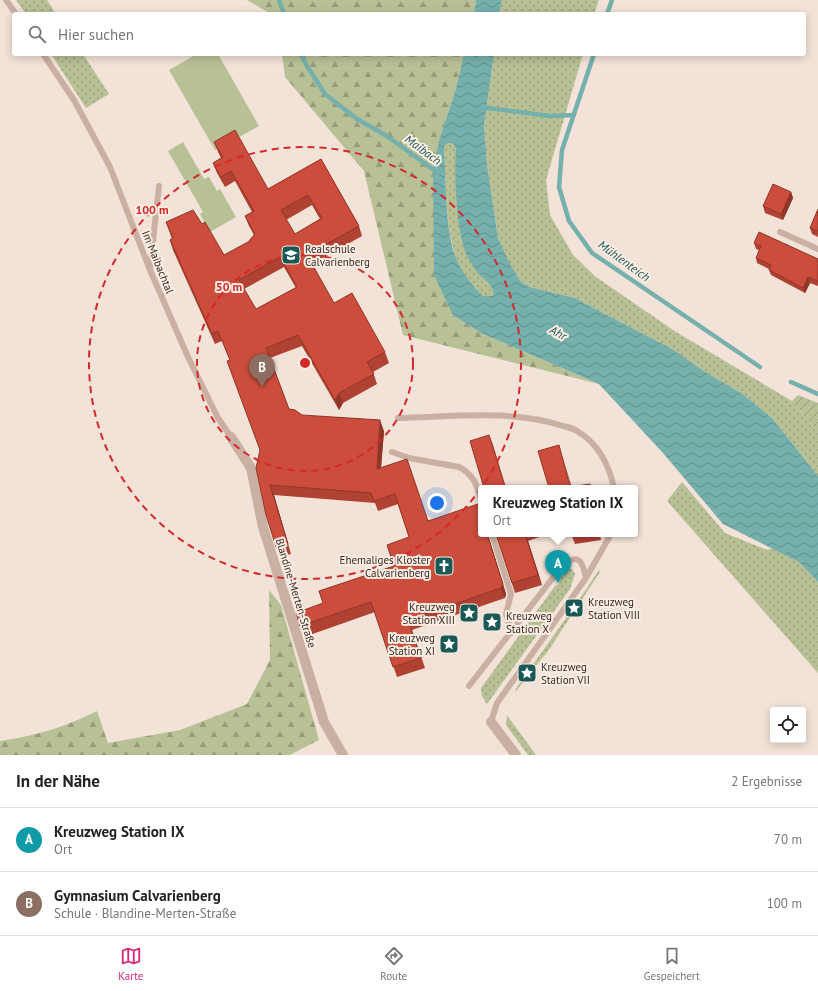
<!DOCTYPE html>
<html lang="de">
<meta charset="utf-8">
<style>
:root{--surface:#fff;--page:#f6f6f6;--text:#222;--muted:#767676;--line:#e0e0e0;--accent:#db2777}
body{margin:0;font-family:"PT Sans",sans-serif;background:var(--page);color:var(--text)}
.controls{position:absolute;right:12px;bottom:12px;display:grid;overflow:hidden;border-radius:4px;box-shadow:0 2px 10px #0003}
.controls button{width:36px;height:36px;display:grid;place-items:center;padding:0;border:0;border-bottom:1px solid var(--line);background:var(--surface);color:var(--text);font:20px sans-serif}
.you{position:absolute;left:437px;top:503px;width:14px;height:14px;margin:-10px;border:3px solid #fff;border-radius:50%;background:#1a73e8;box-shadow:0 0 0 6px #1a73e833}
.badge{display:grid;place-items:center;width:26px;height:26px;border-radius:50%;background:var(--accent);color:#fff;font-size:13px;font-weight:700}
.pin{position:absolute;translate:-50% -33px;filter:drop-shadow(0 1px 2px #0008)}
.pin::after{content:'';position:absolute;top:21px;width:14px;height:12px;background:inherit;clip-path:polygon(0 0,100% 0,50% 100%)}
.popup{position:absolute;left:478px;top:485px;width:160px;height:52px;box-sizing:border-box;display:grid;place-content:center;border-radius:4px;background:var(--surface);filter:drop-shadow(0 1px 3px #0005);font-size:13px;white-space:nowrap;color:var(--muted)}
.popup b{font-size:15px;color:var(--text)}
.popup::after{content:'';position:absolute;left:50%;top:100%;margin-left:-8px;border:8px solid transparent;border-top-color:var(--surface)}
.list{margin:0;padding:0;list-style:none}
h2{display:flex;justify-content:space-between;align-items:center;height:52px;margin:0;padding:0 16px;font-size:17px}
h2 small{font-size:13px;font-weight:400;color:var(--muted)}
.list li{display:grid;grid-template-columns:26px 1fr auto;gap:12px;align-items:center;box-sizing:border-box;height:64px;padding:0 16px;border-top:1px solid var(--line)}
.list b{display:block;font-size:15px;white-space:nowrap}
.list p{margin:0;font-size:13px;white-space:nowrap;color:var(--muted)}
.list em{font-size:13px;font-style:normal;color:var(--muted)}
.icon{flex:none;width:22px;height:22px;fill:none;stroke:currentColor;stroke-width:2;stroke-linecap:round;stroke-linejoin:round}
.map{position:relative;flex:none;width:818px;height:755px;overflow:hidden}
.search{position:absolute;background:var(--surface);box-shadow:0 2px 10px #0003;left:12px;right:12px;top:12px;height:44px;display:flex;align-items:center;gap:10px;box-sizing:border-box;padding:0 14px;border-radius:4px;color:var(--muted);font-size:15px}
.sheet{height:180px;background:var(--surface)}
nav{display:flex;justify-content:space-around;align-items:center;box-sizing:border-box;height:56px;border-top:1px solid var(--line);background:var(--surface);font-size:11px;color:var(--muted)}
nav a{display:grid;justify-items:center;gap:2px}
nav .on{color:var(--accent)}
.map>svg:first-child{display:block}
.grass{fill:url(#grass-dots)}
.forest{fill:url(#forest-firs)}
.garden{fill:url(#garden-furrows)}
.pitch{fill:#b8c196}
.water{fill:url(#water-waves);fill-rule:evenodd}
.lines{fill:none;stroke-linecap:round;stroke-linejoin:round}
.stream{stroke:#75b0ac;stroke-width:4.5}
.lane{stroke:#cab0a2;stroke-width:6}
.street{stroke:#cab0a2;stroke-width:10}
.wall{fill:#af4233;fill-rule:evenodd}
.shaded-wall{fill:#8f3629}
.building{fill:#cc4d3b;stroke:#8f3629;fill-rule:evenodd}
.ring{fill:none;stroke:#d62828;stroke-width:2;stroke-dasharray:7 5}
.labels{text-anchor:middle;stroke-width:4;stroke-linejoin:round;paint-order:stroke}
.poi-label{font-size:11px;fill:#352825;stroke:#faede3;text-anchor:start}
.street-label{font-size:11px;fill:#352825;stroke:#faede3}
.water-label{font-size:12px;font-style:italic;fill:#195854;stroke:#faede3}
.centre{fill:#d62828;stroke:#faede3;stroke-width:2}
.ring-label{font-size:12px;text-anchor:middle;font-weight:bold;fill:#d62828;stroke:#faede3;stroke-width:4;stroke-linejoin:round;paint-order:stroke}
</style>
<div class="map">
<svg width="818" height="755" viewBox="0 0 818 755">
<defs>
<pattern id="grass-dots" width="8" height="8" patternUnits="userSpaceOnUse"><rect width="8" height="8" fill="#b8c196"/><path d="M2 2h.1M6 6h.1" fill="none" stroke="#969d7a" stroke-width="1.8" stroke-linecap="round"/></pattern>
<pattern id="forest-firs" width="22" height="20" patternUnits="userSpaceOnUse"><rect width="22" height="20" fill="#b8c196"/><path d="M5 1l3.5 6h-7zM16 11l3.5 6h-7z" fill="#969d7a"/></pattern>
<pattern id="garden-furrows" width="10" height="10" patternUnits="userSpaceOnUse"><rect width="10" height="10" fill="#b8c196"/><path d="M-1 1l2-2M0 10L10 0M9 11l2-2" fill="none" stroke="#969d7a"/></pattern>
<pattern id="water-waves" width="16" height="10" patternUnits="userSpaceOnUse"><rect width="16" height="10" fill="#75b0ac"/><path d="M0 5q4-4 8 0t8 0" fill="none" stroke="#618f8c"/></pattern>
</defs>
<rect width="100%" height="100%" fill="#f2e2d7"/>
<g class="grass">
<path d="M16 0H47L56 14H26Z"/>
<path d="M502 0H599L594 14H499Z"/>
<path d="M51 54H83L109 94 86 108Z"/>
<path d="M494 54H583L546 180 550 215 573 255 596 277 676 332 792 401 818 433V476L772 418 744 395 704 371 672 349 575 298 530 287 521 282 508 262 498 238 487 164 484 126Z"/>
<path d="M448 143H453L456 149 457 197 462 238 476 271 494 289V294L492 296H483C472 285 460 272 455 256 445 222 446 183 444 147Z"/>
<path d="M682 482 725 533 767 550 772 548 799 562 818 582V673L667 501Z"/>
<path d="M572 569 575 574 570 589 487 704 482 696 481 688 555 586 558 585 566 570Z"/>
<path d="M599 570 600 572 548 651 516 691 515 690 571 611 575 607 576 604Z"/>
<path d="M507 715 536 755H528L506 725Z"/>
</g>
<g class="forest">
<path d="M247 0H476L474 14H271Z"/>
<path d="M282 54H464L455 92 440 137 453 315 481 333 599 384 403 335 364 171 285 77Z"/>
<path d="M269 590 281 605 319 740 290 755H0V741C35 736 65 727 97 711L108 743 180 730 247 704 270 660Z"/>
</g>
<path class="garden" d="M798 395 818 403V433L792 401Z"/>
<g class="pitch">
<path d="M197 54H218L259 126 215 150 169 70Z"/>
<path d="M183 142 204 179 209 177 217 191 220 189 236 217 210 232 200 214 203 212 168 151Z"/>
</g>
<g class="water">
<path d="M476 0H502L499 14H474Z"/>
<path d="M464 54H494L484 126 487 164 498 238 509 262 521 282 530 287 575 298 672 349 704 371 744 395 772 418 818 476V582L799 562 723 524 663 453 599 384 481 333 453 315 434 275 433 169 440 137 455 92ZM448 143H453L456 149C454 176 456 234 468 258 471 262 473 267 476 271 482 279 493 284 494 294L492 296H483C472 285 462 273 456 258 445 232 446 177 444 147Z"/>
</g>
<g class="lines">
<g class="stream">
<path d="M279 0 284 14"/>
<path d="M607 14 612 0"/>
<path d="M301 54 307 66 325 94 357 119 387 136 438 173"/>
<path d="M594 54 562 150 559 187 569 221 592 253 760 367"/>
<path d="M480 109 488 108 550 116 574 115"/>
<path d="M791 382 818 394"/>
</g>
<g class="lane">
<path d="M6 0 16 14"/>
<path d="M43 54 74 100 110 167 150 270 188 357 218 418 231 437"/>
<path d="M780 232 818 249"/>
<path d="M150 268 159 186"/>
<path d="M398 418C452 417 511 409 563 426 567 427 573 428 577 431 598 443 609 465 614 488"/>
<path d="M392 452 409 458 459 467C473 474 477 485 481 499"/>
<path d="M492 534 511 594 506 614 512 633"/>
<path d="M586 578 611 534"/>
<path d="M469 686 562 566C578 553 582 559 586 578L497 703 491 722"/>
</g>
<g class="street">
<path d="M231 437 251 468 263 527 324 722 343 755"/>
<path d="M491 722 516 755"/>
</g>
</g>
<g class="wall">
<path d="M214 142 268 189 321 159 359 226 362 236 312 264 334 303 385 352 389 363 373 372 377 384 343 403 339 410 302 346 270 358 289 409 302 415 384 431 381 468 429 521 488 535 506 594 505 598 412 630 425 668 397 677 375 612 304 637 300 626 323 603 394 566 409 537 398 504 378 511 375 503 274 495 291 554 279 557 276 547 260 450 230 360 222 341 215 344 173 250 170 240 172 239 166 222 202 224 224 255 248 242 254 235 249 226 245 216 252 212 235 181 225 187 217 173 213 163 221 158 218 152ZM312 205 320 219 295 234 286 220ZM284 267 296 288 256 309 244 289Z"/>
<path d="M791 192 793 198 783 220 765 213 763 206Z"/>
<path d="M818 209V237L812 234 810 228Z"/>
<path d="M754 243 818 259V286L810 283 805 293 771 275 769 270V269L757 263 756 258 759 250 756 249Z"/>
<path d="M496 534H548L528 541 542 585 515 593Z"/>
<path d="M571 534H600L601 540 575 544Z"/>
</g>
<g class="shaded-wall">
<path d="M791 192 793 198 783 220 781 214Z"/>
<path d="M808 277 810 283 805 293 803 288Z"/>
<path d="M339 393 343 403 339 410 335 400Z"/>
<path d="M380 420 384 431 380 479 377 469Z"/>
<path d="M489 435 493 445 506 488Z"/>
<path d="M559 445 562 455 572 488H571Z"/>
<path d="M270 485 274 495 291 554 288 544Z"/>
<path d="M487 534H488V535L506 594 505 598 501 588Z"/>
<path d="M525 534 528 541 542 585 538 575Z"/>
</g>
<g class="building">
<path d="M235 130 268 189 321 159 359 226 307 255 334 303 352 293 385 352 367 362 374 374 339 393 335 400 298 335 266 348 289 409 295 410 302 415 380 420 377 469 407 459 428 521 481 503V534H487L503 584 501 588 408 620 421 658 393 667 371 602 300 626 296 613 323 603 319 591 394 566 387 545 409 537 395 494 374 501 371 493 270 485 288 544 276 547 266 515 256 468 260 450 227 361 230 360 218 331 212 334 170 240 173 238 166 222 193 210 202 224 205 222 224 255 248 242 255 234 245 216 254 211 231 171 221 177 213 163 223 157 214 142ZM308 195 322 218 295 234 281 210ZM280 257 297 287 256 309 239 280Z"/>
<path d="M773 184 791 192 781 214 763 206Z"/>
<path d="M818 209V231L810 228Z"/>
<path d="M759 232 818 259V281L808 277 803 288 769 270 771 265 756 258 761 246 754 243Z"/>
<path d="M489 435 505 486 500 488H484L470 441Z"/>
<path d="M559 445 570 487 590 484 591 488H549L538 451Z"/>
<path d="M496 534H525L538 575 512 583Z"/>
</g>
<g class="ring">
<circle cx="305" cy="363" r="108"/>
<circle cx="305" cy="363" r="216"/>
</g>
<defs>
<symbol id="school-square" viewBox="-11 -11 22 22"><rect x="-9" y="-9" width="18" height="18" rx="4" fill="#195854" stroke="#faede3"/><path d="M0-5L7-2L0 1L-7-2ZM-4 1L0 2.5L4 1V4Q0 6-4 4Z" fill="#fff"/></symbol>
<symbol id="church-square" viewBox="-11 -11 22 22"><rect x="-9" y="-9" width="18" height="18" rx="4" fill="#195854" stroke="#faede3"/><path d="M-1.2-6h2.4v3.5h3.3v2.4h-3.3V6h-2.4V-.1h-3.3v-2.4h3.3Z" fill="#fff"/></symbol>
<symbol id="sight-square" viewBox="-11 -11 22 22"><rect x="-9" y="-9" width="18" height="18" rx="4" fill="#195854" stroke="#faede3"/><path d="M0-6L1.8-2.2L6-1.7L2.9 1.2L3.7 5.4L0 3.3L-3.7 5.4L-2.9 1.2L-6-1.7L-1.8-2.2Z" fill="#fff"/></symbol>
</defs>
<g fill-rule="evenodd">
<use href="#school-square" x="280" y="244" width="22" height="22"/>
<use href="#church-square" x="433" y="555" width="22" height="22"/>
<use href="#sight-square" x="563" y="597" width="22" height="22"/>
<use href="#sight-square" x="458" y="602" width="22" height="22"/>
<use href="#sight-square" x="481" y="611" width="22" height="22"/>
<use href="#sight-square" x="438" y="633" width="22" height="22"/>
<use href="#sight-square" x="516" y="662" width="22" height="22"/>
</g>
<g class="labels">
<g class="poi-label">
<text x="305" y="253">Realschule<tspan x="305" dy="13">Calvarienberg</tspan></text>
<text x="430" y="564" text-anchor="end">Ehemaliges Kloster<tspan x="430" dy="13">Calvarienberg</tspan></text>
<text x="588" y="606">Kreuzweg<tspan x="588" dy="13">Station VIII</tspan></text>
<text x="455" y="611" text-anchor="end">Kreuzweg<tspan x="455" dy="13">Station XIII</tspan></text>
<text x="506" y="620">Kreuzweg<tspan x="506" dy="13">Station X</tspan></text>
<text x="435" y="642" text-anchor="end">Kreuzweg<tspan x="435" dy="13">Station XI</tspan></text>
<text x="541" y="671">Kreuzweg<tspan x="541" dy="13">Station VII</tspan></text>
</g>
<g class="street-label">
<text transform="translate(158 262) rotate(68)" y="4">Im Maibachtal</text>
<text transform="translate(296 593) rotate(73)" y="4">Blandine-Merten-Straße</text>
</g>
<g class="water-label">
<text transform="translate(423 150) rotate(36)" y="4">Maibach</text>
<text transform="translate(624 261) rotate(36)" y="4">Mühlenteich</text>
<text transform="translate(558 333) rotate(28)" y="4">Ahr</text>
</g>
</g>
<circle cx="305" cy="363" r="6" class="centre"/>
<g class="ring-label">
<text x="152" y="214">100 m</text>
<text x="229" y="291">50 m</text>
</g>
</svg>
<div class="controls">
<button><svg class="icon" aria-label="locate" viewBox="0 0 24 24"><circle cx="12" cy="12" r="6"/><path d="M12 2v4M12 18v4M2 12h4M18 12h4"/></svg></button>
</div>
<div class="you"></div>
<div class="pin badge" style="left:558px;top:583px;background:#0f9aa8">A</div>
<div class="popup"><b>Kreuzweg Station IX</b>Ort</div>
<div class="pin badge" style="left:262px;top:387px;background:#8d6e63">B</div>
<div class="search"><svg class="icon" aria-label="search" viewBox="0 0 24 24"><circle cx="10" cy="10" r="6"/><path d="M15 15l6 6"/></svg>Hier suchen</div>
</div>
<section class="sheet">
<h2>In der Nähe<small>2 Ergebnisse</small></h2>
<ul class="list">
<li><span class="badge" style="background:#0f9aa8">A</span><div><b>Kreuzweg Station IX</b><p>Ort</p></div><em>70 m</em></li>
<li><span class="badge" style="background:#8d6e63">B</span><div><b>Gymnasium Calvarienberg</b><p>Schule · Blandine-Merten-Straße</p></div><em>100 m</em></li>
</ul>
</section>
<nav>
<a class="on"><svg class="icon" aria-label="map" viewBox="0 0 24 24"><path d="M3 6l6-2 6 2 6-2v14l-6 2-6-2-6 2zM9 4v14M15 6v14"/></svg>Karte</a>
<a><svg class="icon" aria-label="directions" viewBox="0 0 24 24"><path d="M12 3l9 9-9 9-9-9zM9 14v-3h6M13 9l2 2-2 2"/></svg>Route</a>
<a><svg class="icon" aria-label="saved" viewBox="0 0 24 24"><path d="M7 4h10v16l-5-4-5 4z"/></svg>Gespeichert</a>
</nav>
